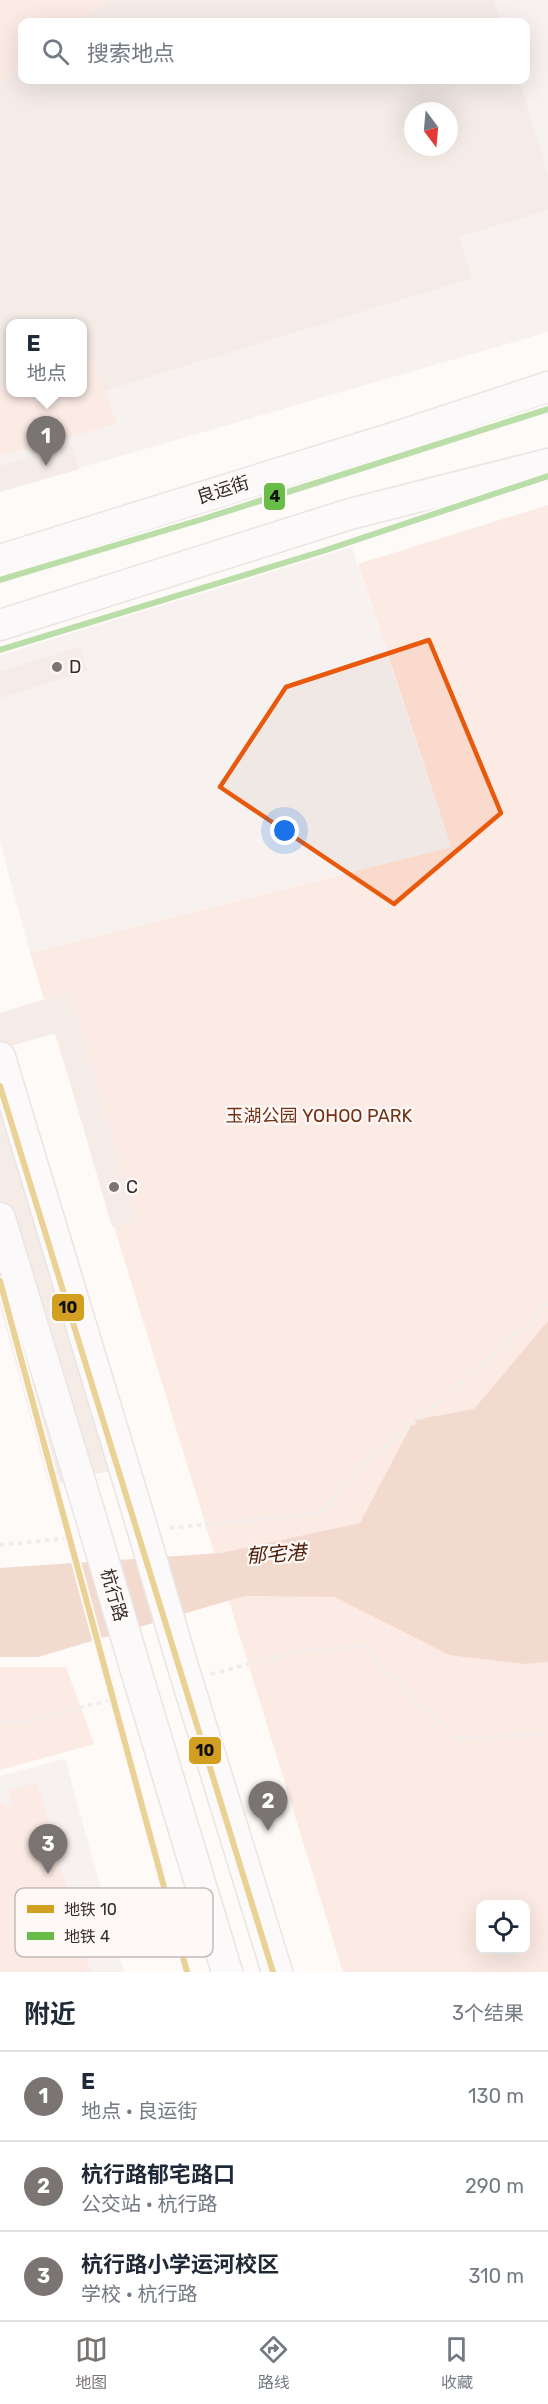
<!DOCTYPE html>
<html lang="zh">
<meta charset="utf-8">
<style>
:root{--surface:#fff;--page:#f2f2f3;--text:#1f2937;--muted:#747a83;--line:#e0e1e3;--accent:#7a7573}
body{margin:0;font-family:Rubik,"Noto Sans SC",sans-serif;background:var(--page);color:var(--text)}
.controls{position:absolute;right:18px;bottom:18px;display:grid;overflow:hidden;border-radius:12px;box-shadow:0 6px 24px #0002}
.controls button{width:54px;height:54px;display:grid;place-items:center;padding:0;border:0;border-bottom:2px solid var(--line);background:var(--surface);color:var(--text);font:30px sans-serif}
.compass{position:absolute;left:404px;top:102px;width:54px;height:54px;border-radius:50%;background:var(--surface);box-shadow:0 6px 24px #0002;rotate:164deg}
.you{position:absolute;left:285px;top:831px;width:21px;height:21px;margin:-15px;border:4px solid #fff;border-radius:50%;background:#1a73e8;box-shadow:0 0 0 9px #1a73e833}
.badge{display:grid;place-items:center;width:39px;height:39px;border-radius:50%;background:var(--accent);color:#fff;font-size:20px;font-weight:700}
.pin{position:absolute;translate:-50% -50px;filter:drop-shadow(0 2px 3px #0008)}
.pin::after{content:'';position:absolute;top:32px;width:21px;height:18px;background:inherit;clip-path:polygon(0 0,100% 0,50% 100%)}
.popup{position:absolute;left:6px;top:319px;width:81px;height:78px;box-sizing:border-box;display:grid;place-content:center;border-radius:12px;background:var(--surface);filter:drop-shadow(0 2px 4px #0005);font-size:20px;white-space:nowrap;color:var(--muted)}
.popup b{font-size:22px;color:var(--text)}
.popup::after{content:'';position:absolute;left:50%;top:100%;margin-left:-12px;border:12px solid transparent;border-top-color:var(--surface)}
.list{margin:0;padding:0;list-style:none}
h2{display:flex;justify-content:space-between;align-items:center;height:78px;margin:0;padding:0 24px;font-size:26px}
h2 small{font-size:20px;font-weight:400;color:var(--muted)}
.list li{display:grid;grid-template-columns:39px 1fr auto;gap:18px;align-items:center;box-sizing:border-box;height:90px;padding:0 24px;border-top:2px solid var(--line)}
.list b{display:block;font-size:22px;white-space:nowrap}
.list p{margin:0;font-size:20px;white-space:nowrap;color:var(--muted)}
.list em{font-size:20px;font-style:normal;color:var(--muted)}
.icon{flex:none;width:33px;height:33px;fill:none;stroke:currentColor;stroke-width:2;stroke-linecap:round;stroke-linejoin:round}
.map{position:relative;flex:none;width:548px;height:1972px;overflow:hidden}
.search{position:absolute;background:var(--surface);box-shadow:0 6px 24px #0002;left:18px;right:18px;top:18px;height:66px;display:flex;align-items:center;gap:15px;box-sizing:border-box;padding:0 21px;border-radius:12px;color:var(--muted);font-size:22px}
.sheet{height:348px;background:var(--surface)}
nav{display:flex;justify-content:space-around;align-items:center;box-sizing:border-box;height:84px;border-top:2px solid var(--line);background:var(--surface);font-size:16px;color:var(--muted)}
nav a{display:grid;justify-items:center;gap:3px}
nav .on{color:var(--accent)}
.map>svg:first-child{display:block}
.built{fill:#f0e8e5;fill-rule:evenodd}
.green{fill:#fadacc;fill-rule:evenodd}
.water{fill:#e7b39e}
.building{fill:#ebdcd5;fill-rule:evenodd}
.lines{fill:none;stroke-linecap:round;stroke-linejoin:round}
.secondary-casing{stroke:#cfccca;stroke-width:33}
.path{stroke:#e1e0df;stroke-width:4;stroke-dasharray:4.5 4.5;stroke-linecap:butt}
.secondary{stroke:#f8f8fa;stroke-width:30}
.secondary-bridge-casing{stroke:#cfccca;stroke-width:33;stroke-linecap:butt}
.secondary-bridge{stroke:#f8f8fa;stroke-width:30}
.metro-1-casing{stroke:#fef9f7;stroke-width:10}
.metro-2-casing{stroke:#fef9f7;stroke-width:10}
.metro-1{stroke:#d29f21;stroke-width:6}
.metro-2{stroke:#68bc48;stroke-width:6}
.marked{fill:none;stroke:#e8590c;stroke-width:4.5;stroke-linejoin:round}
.poi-dot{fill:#7a7573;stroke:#fef9f7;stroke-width:2}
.labels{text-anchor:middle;stroke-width:4.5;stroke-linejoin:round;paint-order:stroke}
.street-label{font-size:18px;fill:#332e2c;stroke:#fef9f7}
.poi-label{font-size:18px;fill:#332e2c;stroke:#fef9f7;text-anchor:start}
.park-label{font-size:18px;fill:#743215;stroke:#fef9f7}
.water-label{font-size:20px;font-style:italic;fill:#4f210c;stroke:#fef9f7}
.key{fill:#fef9f7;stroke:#c1bcba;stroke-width:1.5}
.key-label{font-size:16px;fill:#332e2c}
.line-badge{stroke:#fef9f7;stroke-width:2}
.pale-badge-label{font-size:16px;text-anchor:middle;font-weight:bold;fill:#111}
</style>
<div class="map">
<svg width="548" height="1972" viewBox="0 0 548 1972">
<rect width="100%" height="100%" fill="#fdfaf8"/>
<g class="built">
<path d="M0 0H548V332L0 491ZM22 22H526V80H22ZM413 111H449V147H413ZM10 324H82V392H10Z"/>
<path d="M350 542 451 847 30 953 0 842V649Z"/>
<path d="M65 1759 124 1972H0V1776Z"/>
</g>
<g class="green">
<path d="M0 0H109L79 22H22V66L0 83Z"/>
<path d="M94 359 117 424 0 456V388L10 385V392H82V362Z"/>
<path d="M548 505V1972H343L30 953 451 847 358 564ZM480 1904H526V1950H480Z"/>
<path d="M0 1667H66L94 1744 0 1770Z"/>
<path d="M37 1782 91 1972H0V1803L13 1807 8 1790Z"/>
</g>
<path class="water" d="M548 1321V1662L526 1664 449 1655 335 1597 244 1596 38 1657H0V1568L221 1553 360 1523 414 1420 474 1409Z"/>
<g class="building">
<path d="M109 0H494L501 22H79Z"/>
<path d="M22 66V80H519L548 175V210L459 237 472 278 104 391 94 359 82 362V324H10V385L0 388V83ZM413 111H449V147H413Z"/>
<path d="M72 445 79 469 0 492V466Z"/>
<path d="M80 647 88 671 0 698V671Z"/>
<path d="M71 991 137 1220 112 1227 56 1033 3 1048 130 1466 49 1485 0 1305V1013Z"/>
</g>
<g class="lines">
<defs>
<g id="secondary">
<path d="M0 560 399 436 548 387"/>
<path d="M0 625 350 514 548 464"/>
<path d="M0 1057 136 1507"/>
<path d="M0 1218 89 1511"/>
<path d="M184 1670 277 1972"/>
<path d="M137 1674 227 1972"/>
</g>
</defs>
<use href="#secondary" class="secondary-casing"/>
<g class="path">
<path d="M170 1528 321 1513 364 1464 462 1383 548 1304"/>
<path d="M0 1545 70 1538"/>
<path d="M211 1674 294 1652 361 1646 457 1738 548 1734"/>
<path d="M0 1721 23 1722 119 1698"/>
</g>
<use href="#secondary" class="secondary"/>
<defs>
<g id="secondary-bridge">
<path d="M136 1507 184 1670"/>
<path d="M89 1511 137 1674"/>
</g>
</defs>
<use href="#secondary-bridge" class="secondary-bridge-casing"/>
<use href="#secondary-bridge" class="secondary-bridge"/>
<defs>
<g id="metro-1">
<path d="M0 1086 273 1972"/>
<path d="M0 1281 187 1972"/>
</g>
<g id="metro-2">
<path d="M0 580 203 519 548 409"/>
<path d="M0 650 323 551 548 476"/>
</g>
</defs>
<use href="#metro-1" class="metro-1-casing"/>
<use href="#metro-2" class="metro-2-casing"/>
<use href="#metro-1" class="metro-1"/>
<use href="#metro-2" class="metro-2"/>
</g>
<path d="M0 0H548V1972H0ZM429 640 501 813 394 904 220 787 286 687Z" fill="#fdfaf8" fill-opacity=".55" fill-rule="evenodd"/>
<path class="marked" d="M429 640 501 813 394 904 220 787 286 687Z"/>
<g class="poi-dot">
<circle cx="57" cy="667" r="6"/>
<circle cx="114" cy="1187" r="6"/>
</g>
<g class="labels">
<g class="street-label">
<text transform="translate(223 490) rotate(-17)" y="6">良运街</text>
<text transform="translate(114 1595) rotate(74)" y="6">杭行路</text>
</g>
<g class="poi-label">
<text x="69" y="673">D</text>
<text x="126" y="1193">C</text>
</g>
<g class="park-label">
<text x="319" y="1122">玉湖公园 YOHOO PARK</text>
</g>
<g class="water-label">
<text transform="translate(276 1554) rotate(-4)" y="7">郁宅港</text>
</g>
</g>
<rect x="15" y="1888" width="198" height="69" rx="9" class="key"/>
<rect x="27" y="1905" width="27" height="8" fill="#d29f21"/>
<rect x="27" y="1932" width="27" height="8" fill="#68bc48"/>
<g class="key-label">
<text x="64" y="1915">地铁 10</text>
<text x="64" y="1942">地铁 4</text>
</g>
<g class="line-badge">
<rect x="263" y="482" width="23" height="29" rx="6" fill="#68bc48"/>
<rect x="51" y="1293" width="34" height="29" rx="6" fill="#d29f21"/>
<rect x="188" y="1736" width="34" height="29" rx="6" fill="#d29f21"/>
</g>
<g class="pale-badge-label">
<text x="275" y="502">4</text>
<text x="68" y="1313">10</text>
<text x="205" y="1756">10</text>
</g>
</svg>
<div class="controls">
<button><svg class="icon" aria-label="locate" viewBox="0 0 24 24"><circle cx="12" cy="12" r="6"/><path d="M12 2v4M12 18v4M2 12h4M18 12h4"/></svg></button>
</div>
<svg class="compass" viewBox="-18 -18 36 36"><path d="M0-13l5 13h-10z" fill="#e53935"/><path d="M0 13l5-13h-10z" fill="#747a83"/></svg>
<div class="you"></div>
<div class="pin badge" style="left:46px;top:466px">1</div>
<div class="popup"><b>E</b>地点</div>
<div class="pin badge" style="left:268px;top:1831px">2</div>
<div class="pin badge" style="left:48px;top:1874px">3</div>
<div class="search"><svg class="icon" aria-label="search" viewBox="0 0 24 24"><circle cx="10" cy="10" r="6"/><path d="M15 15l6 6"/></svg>搜索地点</div>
</div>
<section class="sheet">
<h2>附近<small>3个结果</small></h2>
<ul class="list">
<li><span class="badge">1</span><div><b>E</b><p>地点 · 良运街</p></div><em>130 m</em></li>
<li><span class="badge">2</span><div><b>杭行路郁宅路口</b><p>公交站 · 杭行路</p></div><em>290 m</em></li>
<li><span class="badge">3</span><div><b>杭行路小学运河校区</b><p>学校 · 杭行路</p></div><em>310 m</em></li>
</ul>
</section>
<nav>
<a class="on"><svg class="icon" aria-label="map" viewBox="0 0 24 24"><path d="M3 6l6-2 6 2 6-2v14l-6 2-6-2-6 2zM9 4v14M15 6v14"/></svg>地图</a>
<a><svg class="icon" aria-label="directions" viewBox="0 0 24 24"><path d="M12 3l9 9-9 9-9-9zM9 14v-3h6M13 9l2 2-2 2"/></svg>路线</a>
<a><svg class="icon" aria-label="saved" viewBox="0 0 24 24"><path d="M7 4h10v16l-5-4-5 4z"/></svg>收藏</a>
</nav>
